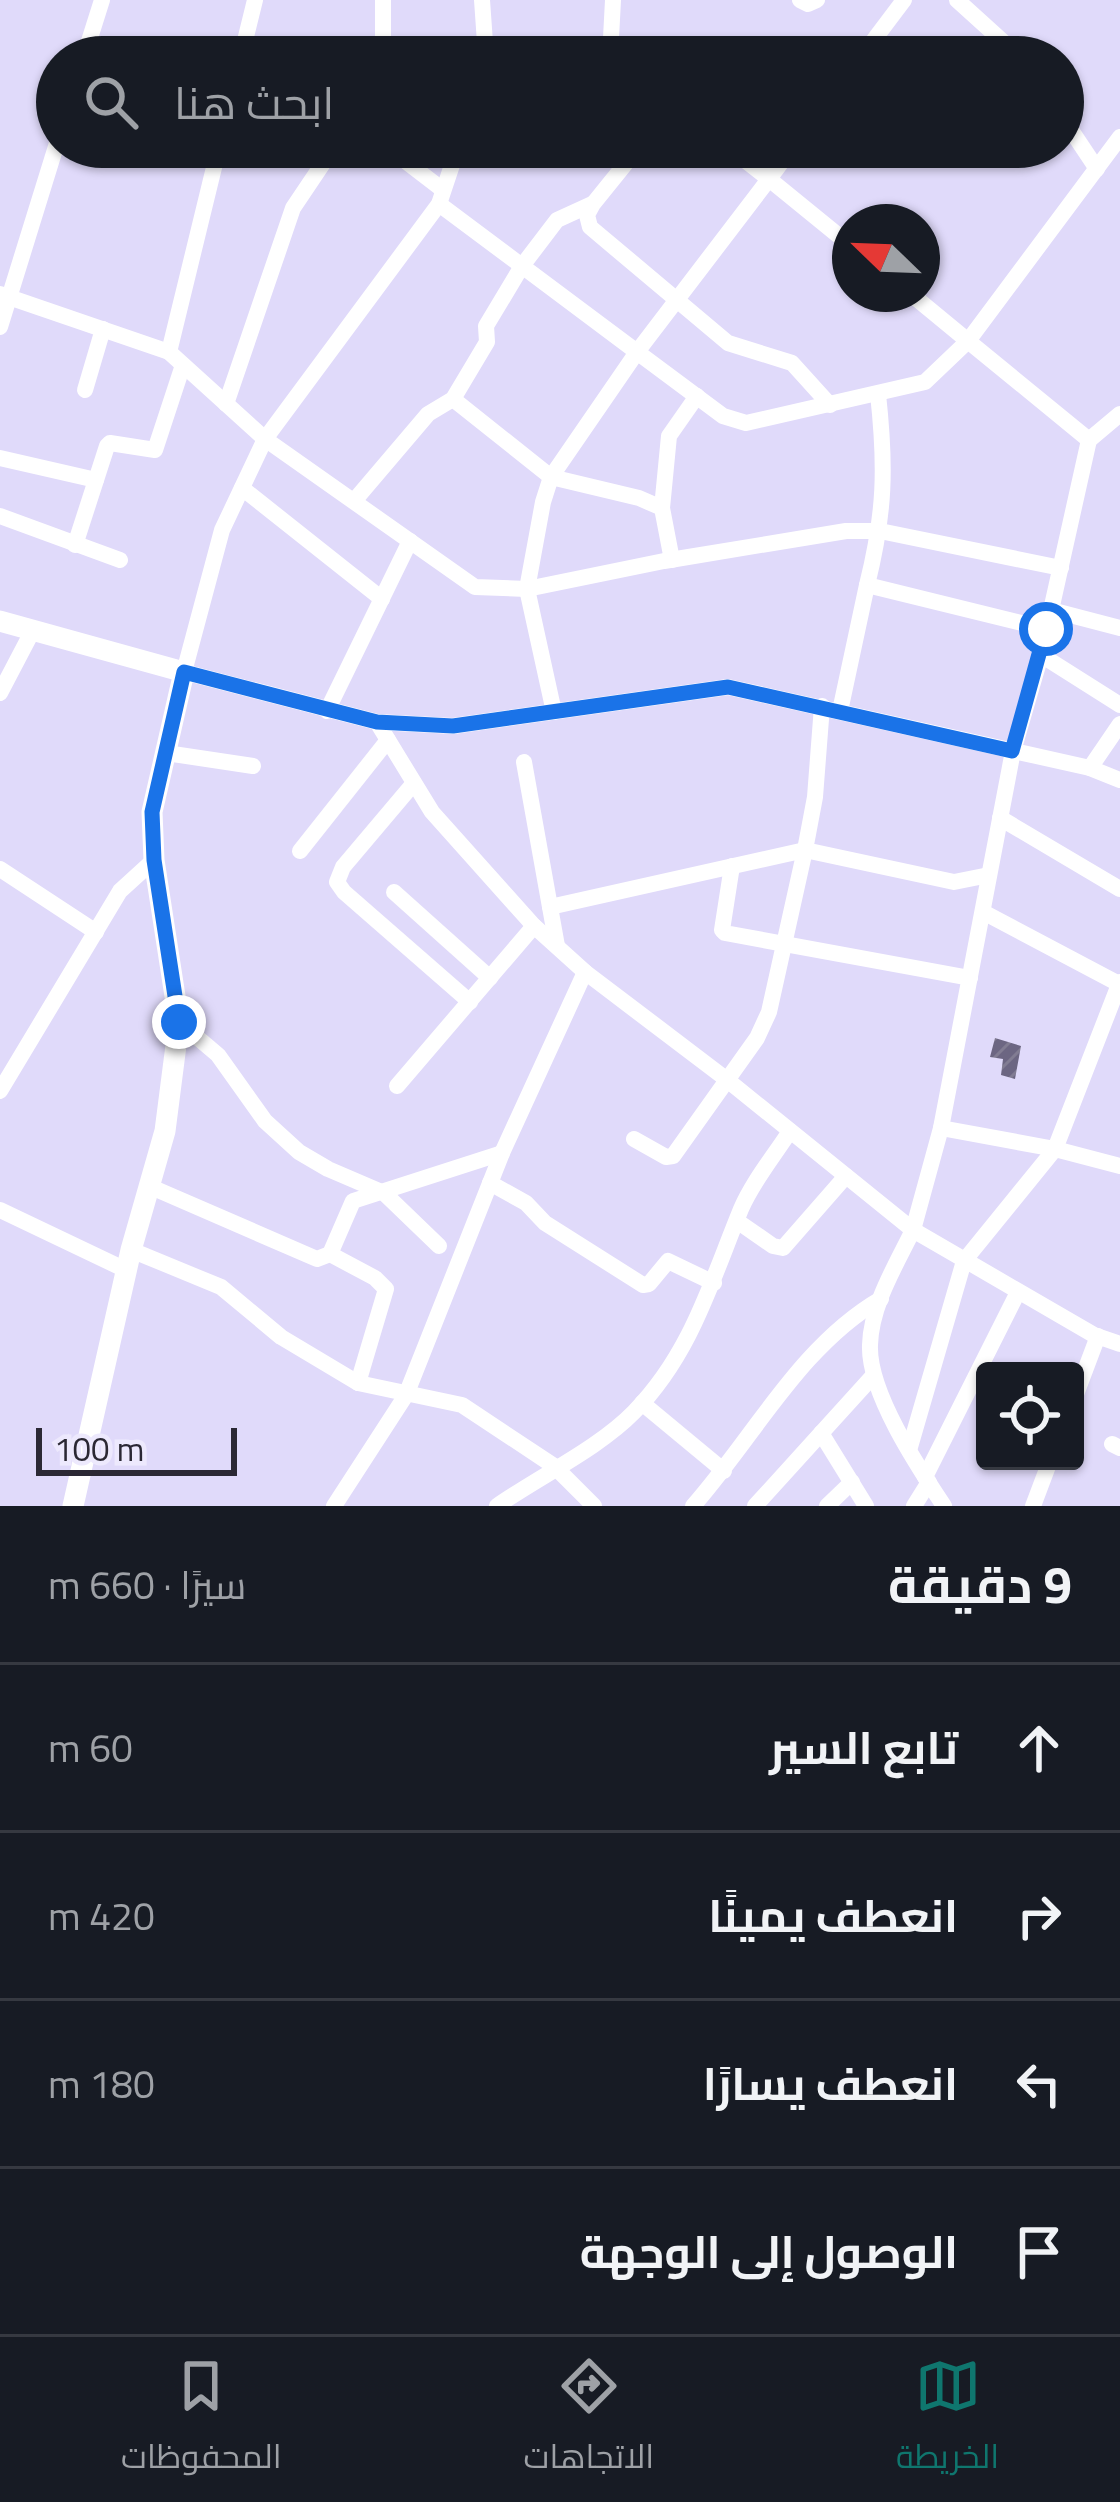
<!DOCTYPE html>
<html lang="ar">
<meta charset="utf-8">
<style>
:root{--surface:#171b24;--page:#20242c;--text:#f1f3f6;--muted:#9ea1a6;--line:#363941;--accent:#0f766e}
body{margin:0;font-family:"Titillium Web",Cairo,sans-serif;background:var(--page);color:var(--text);direction:rtl}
.controls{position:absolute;right:36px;bottom:36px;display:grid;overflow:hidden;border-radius:12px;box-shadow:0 3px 9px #0004}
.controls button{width:108px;height:108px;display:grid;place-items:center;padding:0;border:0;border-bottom:3px solid var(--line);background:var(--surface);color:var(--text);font:60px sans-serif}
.compass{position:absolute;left:832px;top:204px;width:108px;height:108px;border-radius:50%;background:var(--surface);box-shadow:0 3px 9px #0004;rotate:293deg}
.scale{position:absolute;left:36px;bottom:30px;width:201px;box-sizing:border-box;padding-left:12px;border:6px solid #2b2834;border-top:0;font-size:33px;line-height:42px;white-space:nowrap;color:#2b2834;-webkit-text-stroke:9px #ede9fd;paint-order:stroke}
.stop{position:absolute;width:36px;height:36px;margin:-27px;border:9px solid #1a73e8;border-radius:50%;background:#fff}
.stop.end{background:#1a73e8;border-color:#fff;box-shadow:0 3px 12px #0008}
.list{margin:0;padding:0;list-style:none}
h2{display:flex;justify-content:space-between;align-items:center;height:156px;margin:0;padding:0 48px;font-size:51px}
h2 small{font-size:39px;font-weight:400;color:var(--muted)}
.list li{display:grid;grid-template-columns:78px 1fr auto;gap:36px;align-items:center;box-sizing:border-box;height:168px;padding:0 48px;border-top:3px solid var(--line)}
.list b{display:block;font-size:45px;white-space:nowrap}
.list em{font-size:39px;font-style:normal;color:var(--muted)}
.icon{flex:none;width:66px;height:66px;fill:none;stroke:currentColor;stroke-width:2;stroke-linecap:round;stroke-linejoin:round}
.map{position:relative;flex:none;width:1120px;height:1506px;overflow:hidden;direction:ltr}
.search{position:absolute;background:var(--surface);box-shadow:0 3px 9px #0004;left:36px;right:36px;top:36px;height:132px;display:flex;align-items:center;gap:30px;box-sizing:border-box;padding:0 42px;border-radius:66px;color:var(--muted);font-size:45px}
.sheet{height:828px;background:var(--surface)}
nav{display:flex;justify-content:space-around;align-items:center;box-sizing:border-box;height:168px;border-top:3px solid var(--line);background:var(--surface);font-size:33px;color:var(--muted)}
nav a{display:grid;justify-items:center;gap:6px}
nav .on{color:var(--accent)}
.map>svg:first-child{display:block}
.building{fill:url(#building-hatch)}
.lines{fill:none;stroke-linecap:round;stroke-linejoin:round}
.minor{stroke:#fff;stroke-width:16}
.major{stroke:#fff;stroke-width:21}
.route{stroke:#1a73e8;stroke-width:15}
</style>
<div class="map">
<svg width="1120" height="1506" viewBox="0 0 1120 1506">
<defs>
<pattern id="building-hatch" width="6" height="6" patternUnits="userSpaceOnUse" patternTransform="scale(3)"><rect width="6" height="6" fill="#6c6682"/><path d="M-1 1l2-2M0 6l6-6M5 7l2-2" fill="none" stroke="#817c92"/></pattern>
</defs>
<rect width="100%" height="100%" fill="#e0dafa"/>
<path class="building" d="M995 1038 1021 1046 1015 1079 1001 1075 1003 1059 990 1057Z"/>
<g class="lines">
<g class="minor">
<path d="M383 0V57"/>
<path d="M482 0 486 57"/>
<path d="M800 0 808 4 817 0"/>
<path d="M957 0 1020 57"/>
<path d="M84 57 102 0"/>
<path d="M241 57 255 0"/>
<path d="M610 57 613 0"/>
<path d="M861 57 904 0"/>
<path d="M1063 118 1097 169"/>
<path d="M219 147 169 352 265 439 475 587 527 589 664 561 846 531H880L1061 568"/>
<path d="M387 147 443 190"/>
<path d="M458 147 439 204 265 439 222 530 184 672 377 722 453 726 728 687 1090 768 1120 724"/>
<path d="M639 147 593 204 587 215 590 227 728 343 792 363 830 405"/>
<path d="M793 147 769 179 850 245"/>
<path d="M439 204 637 352 769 179 728 147"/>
<path d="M0 294 169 352"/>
<path d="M911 294 968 341 1120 137"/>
<path d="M0 327 57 143"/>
<path d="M85 390 103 329"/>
<path d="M453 399 551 477 639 498 662 508 672 560"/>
<path d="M226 404 293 208 334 147"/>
<path d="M0 458 96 480"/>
<path d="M242 488 382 599"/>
<path d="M354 501 428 414 453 399 487 342 486 326 522 266 557 220 592 204"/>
<path d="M662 508 669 436 697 396"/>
<path d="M0 516 120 560"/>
<path d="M75 545 107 446 110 443 155 450 183 365"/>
<path d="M867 585C885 513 886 467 878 394"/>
<path d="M1051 610 1120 628"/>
<path d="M1041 655 1120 705"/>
<path d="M0 693 33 630"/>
<path d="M822 706 815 797 805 850 954 882 989 875"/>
<path d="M327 711 410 541"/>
<path d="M840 711 867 585 1046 629"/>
<path d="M554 712 527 589 543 502 551 477 637 352 723 416 746 423 925 382 968 341 1089 440 1120 414"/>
<path d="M377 722 432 812 534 926 585 972 726 1079 913 1230 941 1128 1013 751 1041 655 1089 440"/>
<path d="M166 753 253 766"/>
<path d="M524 762 557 946"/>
<path d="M1090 768 1120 780"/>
<path d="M414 783 343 867 337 882 344 892 470 1002"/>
<path d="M1000 818 1120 889"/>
<path d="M300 851 388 740"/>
<path d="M732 866 722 930 725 933 970 978"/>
<path d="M0 869 96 932"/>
<path d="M394 892 490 978"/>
<path d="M550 907 805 850 769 1012 757 1038 673 1156 666 1157 634 1139"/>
<path d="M983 912 1119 984"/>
<path d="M179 1022 218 1055 265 1121 299 1152 328 1169 384 1193 439 1246"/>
<path d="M397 1086 534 926"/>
<path d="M0 1091 120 891 154 860"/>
<path d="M941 1128 1055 1149 1120 1166"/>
<path d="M490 1183 526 1203 545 1223 643 1285 649 1284 668 1261 714 1283"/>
<path d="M151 1187 317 1259 330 1254 353 1201 502 1153"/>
<path d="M0 1210 126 1270"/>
<path d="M737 1221 773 1246 783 1248 846 1176"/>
<path d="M131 1250 221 1287 281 1337 358 1383 462 1405 554 1466 594 1506"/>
<path d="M330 1254 375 1278 386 1289 358 1383"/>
<path d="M1075 1397 1098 1336"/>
<path d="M642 1403 724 1471"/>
<path d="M821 1433 866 1506"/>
<path d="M1112 1444 1120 1448"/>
<path d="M910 1447 964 1261 1055 1149 1120 982"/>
<path d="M925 1477 1018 1292"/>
<path d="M334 1506 406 1395 502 1153 585 972"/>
<path d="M497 1506C540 1476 599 1448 634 1412 691 1354 711 1282 741 1209 753 1181 774 1156 790 1131"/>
<path d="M693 1506C754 1437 800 1346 881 1299"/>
<path d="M755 1506 873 1376"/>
<path d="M827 1506 852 1482"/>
<path d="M914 1506 929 1482"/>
<path d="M944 1506C918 1467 868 1392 870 1345 871 1305 896 1265 913 1230L1094 1335 1120 1344"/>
<path d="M1033 1506 1050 1461"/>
</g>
<path class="major" d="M0 621 184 672 152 812 154 860 179 1022 165 1131 131 1250 73 1506"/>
</g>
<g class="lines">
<path class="route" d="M179 1022 154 860 152 812 184 672 377 722 453 726 728 687 1012 751 1046 629"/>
</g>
</svg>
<div class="controls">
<button><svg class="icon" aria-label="locate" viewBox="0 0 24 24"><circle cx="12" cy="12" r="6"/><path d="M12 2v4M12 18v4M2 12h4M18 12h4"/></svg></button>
</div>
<svg class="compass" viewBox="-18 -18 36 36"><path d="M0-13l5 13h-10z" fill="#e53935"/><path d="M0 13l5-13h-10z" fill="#9ea1a6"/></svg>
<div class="scale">100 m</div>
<div class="stop" style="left:1046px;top:629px"></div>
<div class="stop end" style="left:179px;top:1022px"></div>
<div class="search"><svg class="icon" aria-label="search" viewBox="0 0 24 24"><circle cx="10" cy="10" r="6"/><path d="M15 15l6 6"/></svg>ابحث هنا</div>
</div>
<section class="sheet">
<h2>9 دقيقة<small>سيرًا · 660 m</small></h2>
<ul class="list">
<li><svg class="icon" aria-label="ahead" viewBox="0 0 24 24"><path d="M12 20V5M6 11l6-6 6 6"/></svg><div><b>تابع السير</b></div><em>60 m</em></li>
<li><svg class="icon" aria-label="right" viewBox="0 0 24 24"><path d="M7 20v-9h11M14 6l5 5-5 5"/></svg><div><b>انعطف يمينًا</b></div><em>420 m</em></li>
<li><svg class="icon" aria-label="left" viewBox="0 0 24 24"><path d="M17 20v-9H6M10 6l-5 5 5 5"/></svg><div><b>انعطف يسارًا</b></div><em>180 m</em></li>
<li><svg class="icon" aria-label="arrive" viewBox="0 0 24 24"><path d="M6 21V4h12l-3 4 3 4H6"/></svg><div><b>الوصول إلى الوجهة</b></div></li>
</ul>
</section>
<nav>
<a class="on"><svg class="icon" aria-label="map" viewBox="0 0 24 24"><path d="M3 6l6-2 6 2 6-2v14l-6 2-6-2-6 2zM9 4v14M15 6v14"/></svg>الخريطة</a>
<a><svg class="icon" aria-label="directions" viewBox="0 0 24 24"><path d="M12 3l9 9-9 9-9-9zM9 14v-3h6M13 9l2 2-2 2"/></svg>الاتجاهات</a>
<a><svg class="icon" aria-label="saved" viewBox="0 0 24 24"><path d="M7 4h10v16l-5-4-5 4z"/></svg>المحفوظات</a>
</nav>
